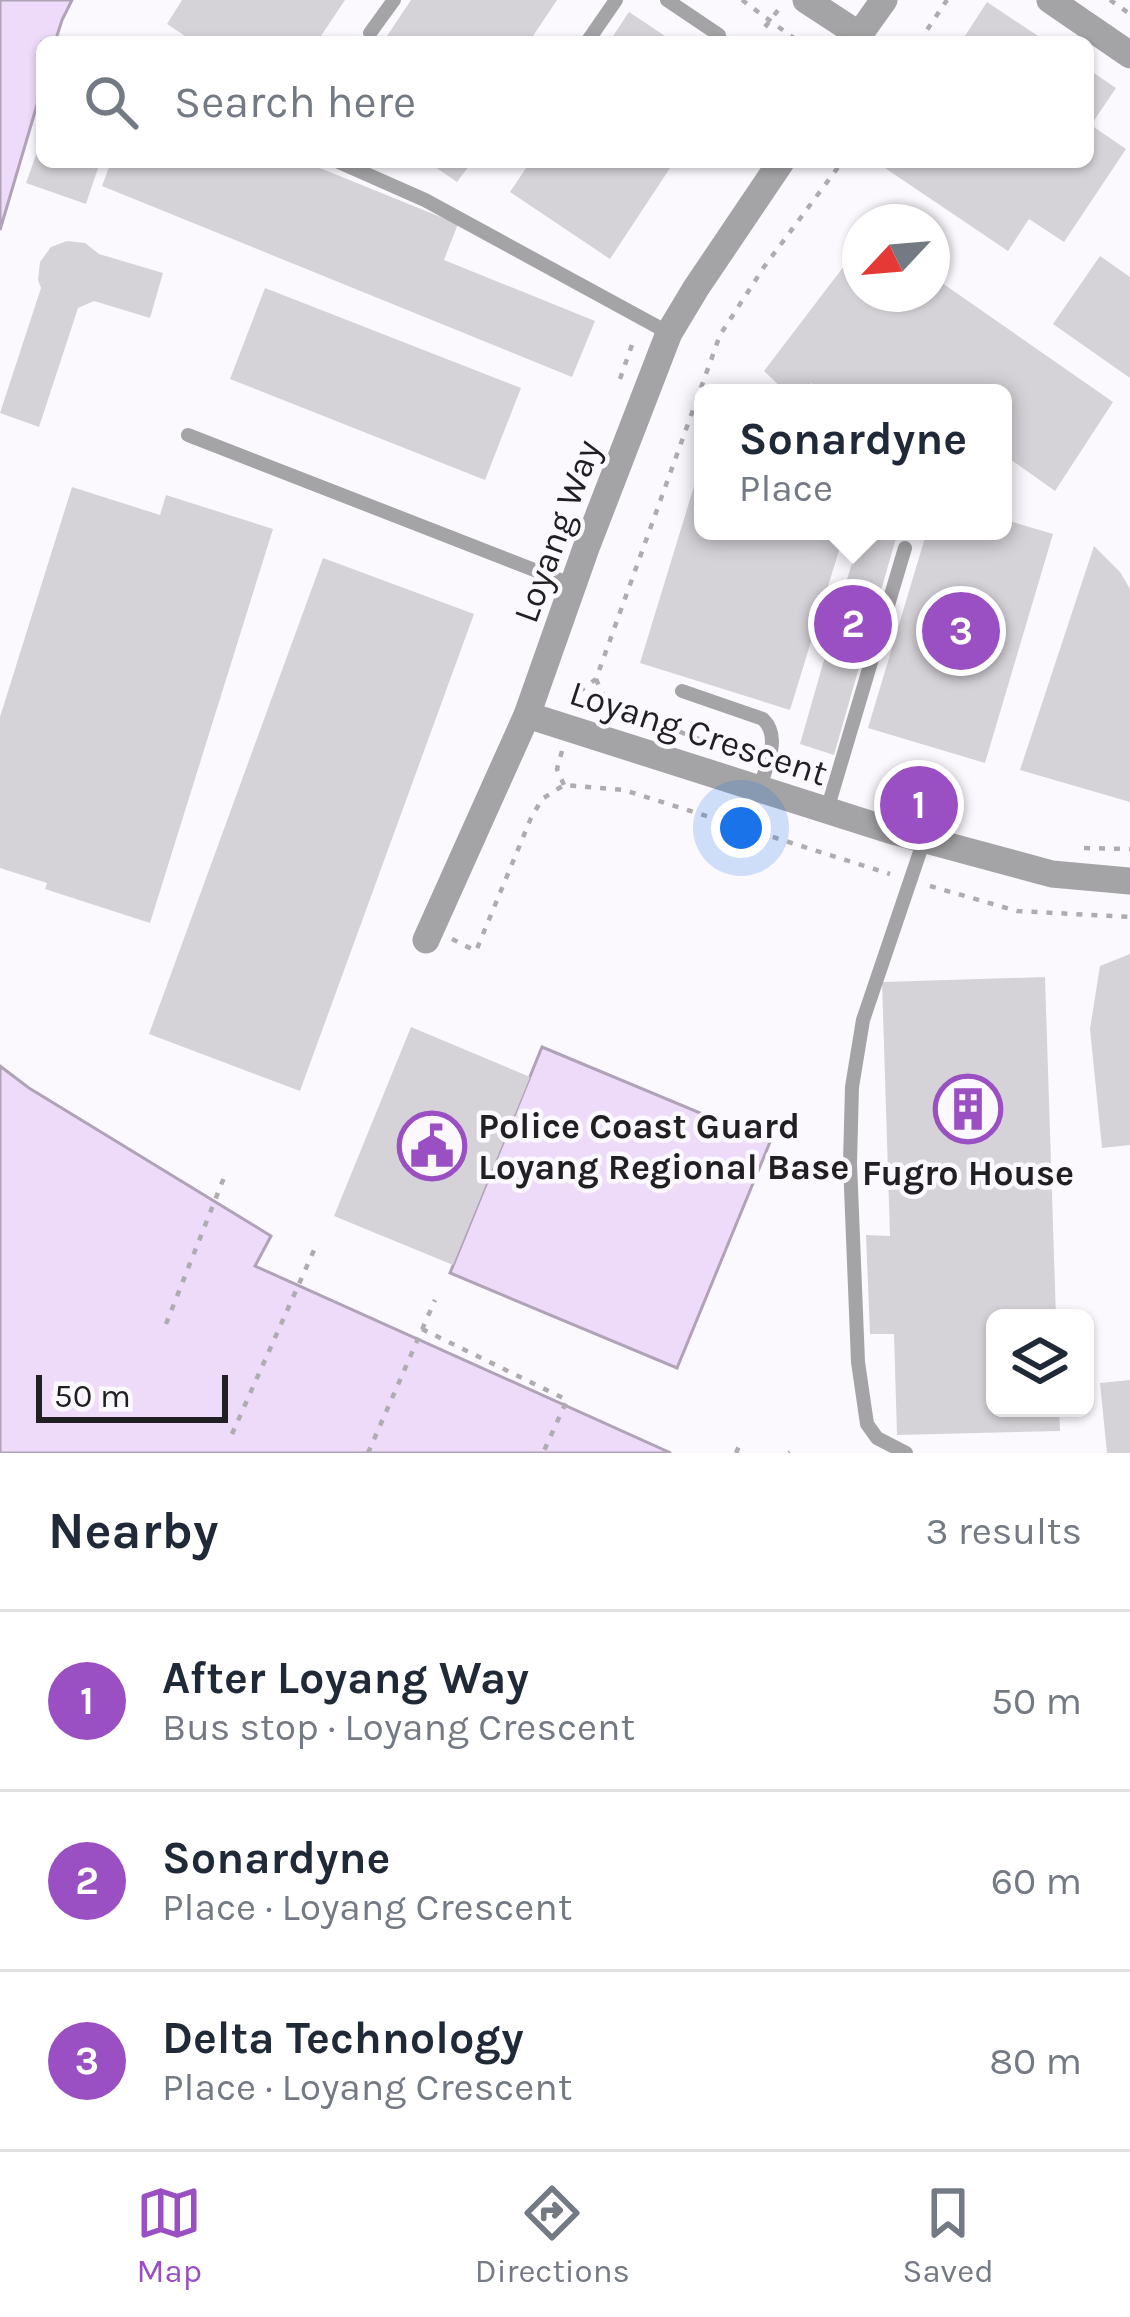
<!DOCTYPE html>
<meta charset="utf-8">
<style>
:root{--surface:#fff;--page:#f2f2f3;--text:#1f2937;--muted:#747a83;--line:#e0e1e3;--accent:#9a50c2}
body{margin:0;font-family:Karla,sans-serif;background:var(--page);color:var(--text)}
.controls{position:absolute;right:36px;bottom:36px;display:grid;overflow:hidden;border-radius:18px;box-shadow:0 3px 9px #0004}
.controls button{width:108px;height:108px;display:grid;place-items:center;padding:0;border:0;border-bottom:3px solid var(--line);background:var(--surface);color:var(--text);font:60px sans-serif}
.compass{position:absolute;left:842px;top:204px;width:108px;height:108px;border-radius:50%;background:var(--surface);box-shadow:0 3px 9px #0004;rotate:244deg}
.scale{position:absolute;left:36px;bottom:30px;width:192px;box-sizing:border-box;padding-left:12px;border:6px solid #201f21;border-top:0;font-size:33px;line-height:42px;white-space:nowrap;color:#201f21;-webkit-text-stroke:9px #fcf9fe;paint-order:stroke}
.you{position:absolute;left:741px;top:828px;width:42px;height:42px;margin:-30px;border:9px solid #fff;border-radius:50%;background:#1a73e8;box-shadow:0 0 0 18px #1a73e833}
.badge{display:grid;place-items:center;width:78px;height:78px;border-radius:50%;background:var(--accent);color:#fff;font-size:39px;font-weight:700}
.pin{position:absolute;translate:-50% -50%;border:6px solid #fff;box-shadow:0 3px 12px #0006}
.popup{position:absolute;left:694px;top:384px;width:318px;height:156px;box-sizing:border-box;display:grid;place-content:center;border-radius:18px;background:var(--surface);filter:drop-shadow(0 3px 9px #0005);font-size:39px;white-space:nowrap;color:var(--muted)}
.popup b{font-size:45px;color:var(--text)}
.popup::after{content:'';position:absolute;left:50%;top:100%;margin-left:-24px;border:24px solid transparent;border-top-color:var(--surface)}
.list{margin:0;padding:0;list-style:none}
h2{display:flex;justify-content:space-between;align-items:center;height:156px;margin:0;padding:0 48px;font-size:51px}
h2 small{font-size:39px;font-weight:400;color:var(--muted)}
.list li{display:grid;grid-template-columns:78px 1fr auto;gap:36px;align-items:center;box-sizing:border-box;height:180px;padding:0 48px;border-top:3px solid var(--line)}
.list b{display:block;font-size:45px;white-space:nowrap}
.list p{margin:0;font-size:39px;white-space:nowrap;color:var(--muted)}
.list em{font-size:39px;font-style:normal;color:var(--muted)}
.icon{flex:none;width:66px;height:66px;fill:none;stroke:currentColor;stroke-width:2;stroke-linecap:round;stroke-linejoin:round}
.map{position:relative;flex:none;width:1130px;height:1453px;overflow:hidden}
.search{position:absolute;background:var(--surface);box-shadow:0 3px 9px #0004;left:36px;right:36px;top:36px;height:132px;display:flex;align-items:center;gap:30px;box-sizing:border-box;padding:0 42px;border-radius:18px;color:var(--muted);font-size:45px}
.sheet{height:696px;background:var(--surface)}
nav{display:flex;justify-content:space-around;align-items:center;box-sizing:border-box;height:168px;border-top:3px solid var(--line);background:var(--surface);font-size:33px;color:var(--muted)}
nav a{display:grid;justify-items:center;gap:6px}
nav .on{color:var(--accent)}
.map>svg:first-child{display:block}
.water{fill:#eddbf9;stroke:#b0a3b8;stroke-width:3}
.building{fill:#d6d3d8}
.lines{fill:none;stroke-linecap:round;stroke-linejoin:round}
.path{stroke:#afacb0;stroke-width:4.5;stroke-dasharray:6 9;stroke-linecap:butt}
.service{stroke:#a4a3a5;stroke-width:14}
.minor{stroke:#a4a3a5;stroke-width:27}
.labels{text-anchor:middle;stroke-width:9;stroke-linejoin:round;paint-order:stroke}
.street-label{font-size:36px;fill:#201f21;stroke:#fcf9fe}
.poi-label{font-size:36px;font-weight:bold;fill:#201f21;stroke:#fcf9fe;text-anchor:start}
</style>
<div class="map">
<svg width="1130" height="1453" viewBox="0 0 1130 1453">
<rect width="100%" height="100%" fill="#fcf9fe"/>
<g class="water">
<path d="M0 0H72L62 20 55 42H42V88L0 230Z"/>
<path d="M542 1047 770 1142 677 1368 450 1273Z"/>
<path d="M0 1066 29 1088 271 1236 255 1266 671 1453H0Z"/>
</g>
<g class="building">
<path d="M182 0H345L317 42H194L167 24Z"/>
<path d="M411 0H557L529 42H383Z"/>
<path d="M987 2 1047 42H961Z"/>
<path d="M629 12 674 42H609Z"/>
<path d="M1088 69 1116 88 1091 125 1126 149 1064 242 1029 219 1008 251 876 162H1088Z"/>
<path d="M42 138V162H100L86 204 26 183Z"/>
<path d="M111 162H305L458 224 444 260 595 321 572 377 102 186Z"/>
<path d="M428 162H472L457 182Z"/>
<path d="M530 162H674L610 259 510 192Z"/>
<path d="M67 241 85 243 99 254 163 273 150 318 94 301 78 308 39 427 0 413 41 288 38 280 40 262 51 247Z"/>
<path d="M860 245V294H932V276L1113 402 1055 491 1003 454V393H825L811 383 803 393H787L764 371Z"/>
<path d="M1100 256 1130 277V378L1053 324Z"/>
<path d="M265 288 521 388 485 480 230 379Z"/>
<path d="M702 460 703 531H845L790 710 640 663Z"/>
<path d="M72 487 160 515 166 495 273 529 150 923 45 889 47 883 0 868V717Z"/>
<path d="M1003 519 1053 534 985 763 868 728 927 531H1003Z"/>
<path d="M861 531H898L834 755 800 744Z"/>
<path d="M1094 546 1120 572 1130 589V802L1020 770Z"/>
<path d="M323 558 474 614 300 1091 149 1034Z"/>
<path d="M1130 954V1145L1102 1148 1090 1029 1100 966Z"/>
<path d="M1045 977 1056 1318H995V1408H1059L1060 1431 897 1435 894 1334H870L866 1235 890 1236 882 982Z"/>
<path d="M411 1027 530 1077 453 1265 334 1216Z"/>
<path d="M1130 1380V1453H1107L1100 1383Z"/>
</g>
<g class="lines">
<g class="path">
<path d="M742 0 799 42"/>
<path d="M1110 0 1130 14"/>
<path d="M765 27 783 4"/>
<path d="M919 42 947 0"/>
<path d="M620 379 634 339"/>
<path d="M596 679 607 704 704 741"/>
<path d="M576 706 580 691 596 679 720 335 764 267 842 162"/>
<path d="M562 751 557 769 564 785"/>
<path d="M1084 848 1130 849"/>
<path d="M930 886 1017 911 1130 917"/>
<path d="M452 939 476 951 531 818 542 799 564 785 624 790 890 874"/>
<path d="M166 1324 225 1175"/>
<path d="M422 1329 567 1400 543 1453"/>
<path d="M232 1434 315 1248"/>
<path d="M368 1453 435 1300"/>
<path d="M736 1453 741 1442"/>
<path d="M789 1453 790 1452"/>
</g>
<g class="service">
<path d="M667 0 719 35"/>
<path d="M370 33 394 0"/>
<path d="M587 42 616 0"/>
<path d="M339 162 425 200 669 333"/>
<path d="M188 435 573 585"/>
<path d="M682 691 763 719C782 737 766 767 759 789"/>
<path d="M827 810 905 548"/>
<path d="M906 1453 877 1438 867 1424 858 1362 850 1163 852 1087 863 1020 924 840"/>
</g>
<g class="minor">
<path d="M806 0 858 34"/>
<path d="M1050 0 1130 55"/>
<path d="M854 42 884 0"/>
<path d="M527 715 889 830 1052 874 1130 881"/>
<path d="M426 940 527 715 586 548 669 333 696 288 781 162"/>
</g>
</g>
<defs>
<symbol id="building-ring" viewBox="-11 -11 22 22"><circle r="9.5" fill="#fcf9fe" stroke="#9a50c2" stroke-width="1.5"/><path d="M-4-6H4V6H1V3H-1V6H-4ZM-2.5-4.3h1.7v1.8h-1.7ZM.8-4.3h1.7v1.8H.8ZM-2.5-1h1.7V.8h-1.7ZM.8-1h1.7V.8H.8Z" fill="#9a50c2"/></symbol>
<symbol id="civic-ring" viewBox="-11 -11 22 22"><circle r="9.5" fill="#fcf9fe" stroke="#9a50c2" stroke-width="1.5"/><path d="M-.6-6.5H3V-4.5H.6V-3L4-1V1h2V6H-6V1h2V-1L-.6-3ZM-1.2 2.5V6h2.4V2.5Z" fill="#9a50c2"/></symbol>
</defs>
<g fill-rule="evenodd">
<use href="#building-ring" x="930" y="1071" width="76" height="76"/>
<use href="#civic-ring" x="394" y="1108" width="76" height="76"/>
</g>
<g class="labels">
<g class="street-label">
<text transform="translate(556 531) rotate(-70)" y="13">Loyang Way</text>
<text transform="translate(699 732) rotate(18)" y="13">Loyang Crescent</text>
</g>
<g class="poi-label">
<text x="478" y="1138">Police Coast Guard<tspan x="478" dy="41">Loyang Regional Base</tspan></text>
<text x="968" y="1185" text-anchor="middle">Fugro House</text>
</g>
</g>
</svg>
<div class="controls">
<button><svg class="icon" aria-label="layers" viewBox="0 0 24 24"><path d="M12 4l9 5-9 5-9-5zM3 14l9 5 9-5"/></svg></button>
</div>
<svg class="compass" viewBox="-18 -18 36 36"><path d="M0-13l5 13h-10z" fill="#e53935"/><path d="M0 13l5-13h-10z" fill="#747a83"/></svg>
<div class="scale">50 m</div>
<div class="you"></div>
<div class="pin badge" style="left:919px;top:805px">1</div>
<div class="pin badge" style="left:853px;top:624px">2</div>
<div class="popup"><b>Sonardyne</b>Place</div>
<div class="pin badge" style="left:961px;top:631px">3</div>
<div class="search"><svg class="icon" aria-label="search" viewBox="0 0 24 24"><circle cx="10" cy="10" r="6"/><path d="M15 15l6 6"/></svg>Search here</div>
</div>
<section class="sheet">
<h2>Nearby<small>3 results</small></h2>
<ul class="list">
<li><span class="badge">1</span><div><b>After Loyang Way</b><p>Bus stop · Loyang Crescent</p></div><em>50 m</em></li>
<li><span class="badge">2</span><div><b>Sonardyne</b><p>Place · Loyang Crescent</p></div><em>60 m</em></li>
<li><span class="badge">3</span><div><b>Delta Technology</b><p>Place · Loyang Crescent</p></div><em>80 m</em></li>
</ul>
</section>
<nav>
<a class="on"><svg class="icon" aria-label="map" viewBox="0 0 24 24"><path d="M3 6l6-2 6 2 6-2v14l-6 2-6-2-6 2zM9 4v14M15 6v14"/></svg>Map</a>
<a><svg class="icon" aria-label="directions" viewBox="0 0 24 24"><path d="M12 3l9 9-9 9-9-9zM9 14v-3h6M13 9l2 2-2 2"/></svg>Directions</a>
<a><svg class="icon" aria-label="saved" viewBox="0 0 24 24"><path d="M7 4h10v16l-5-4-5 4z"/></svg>Saved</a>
</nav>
